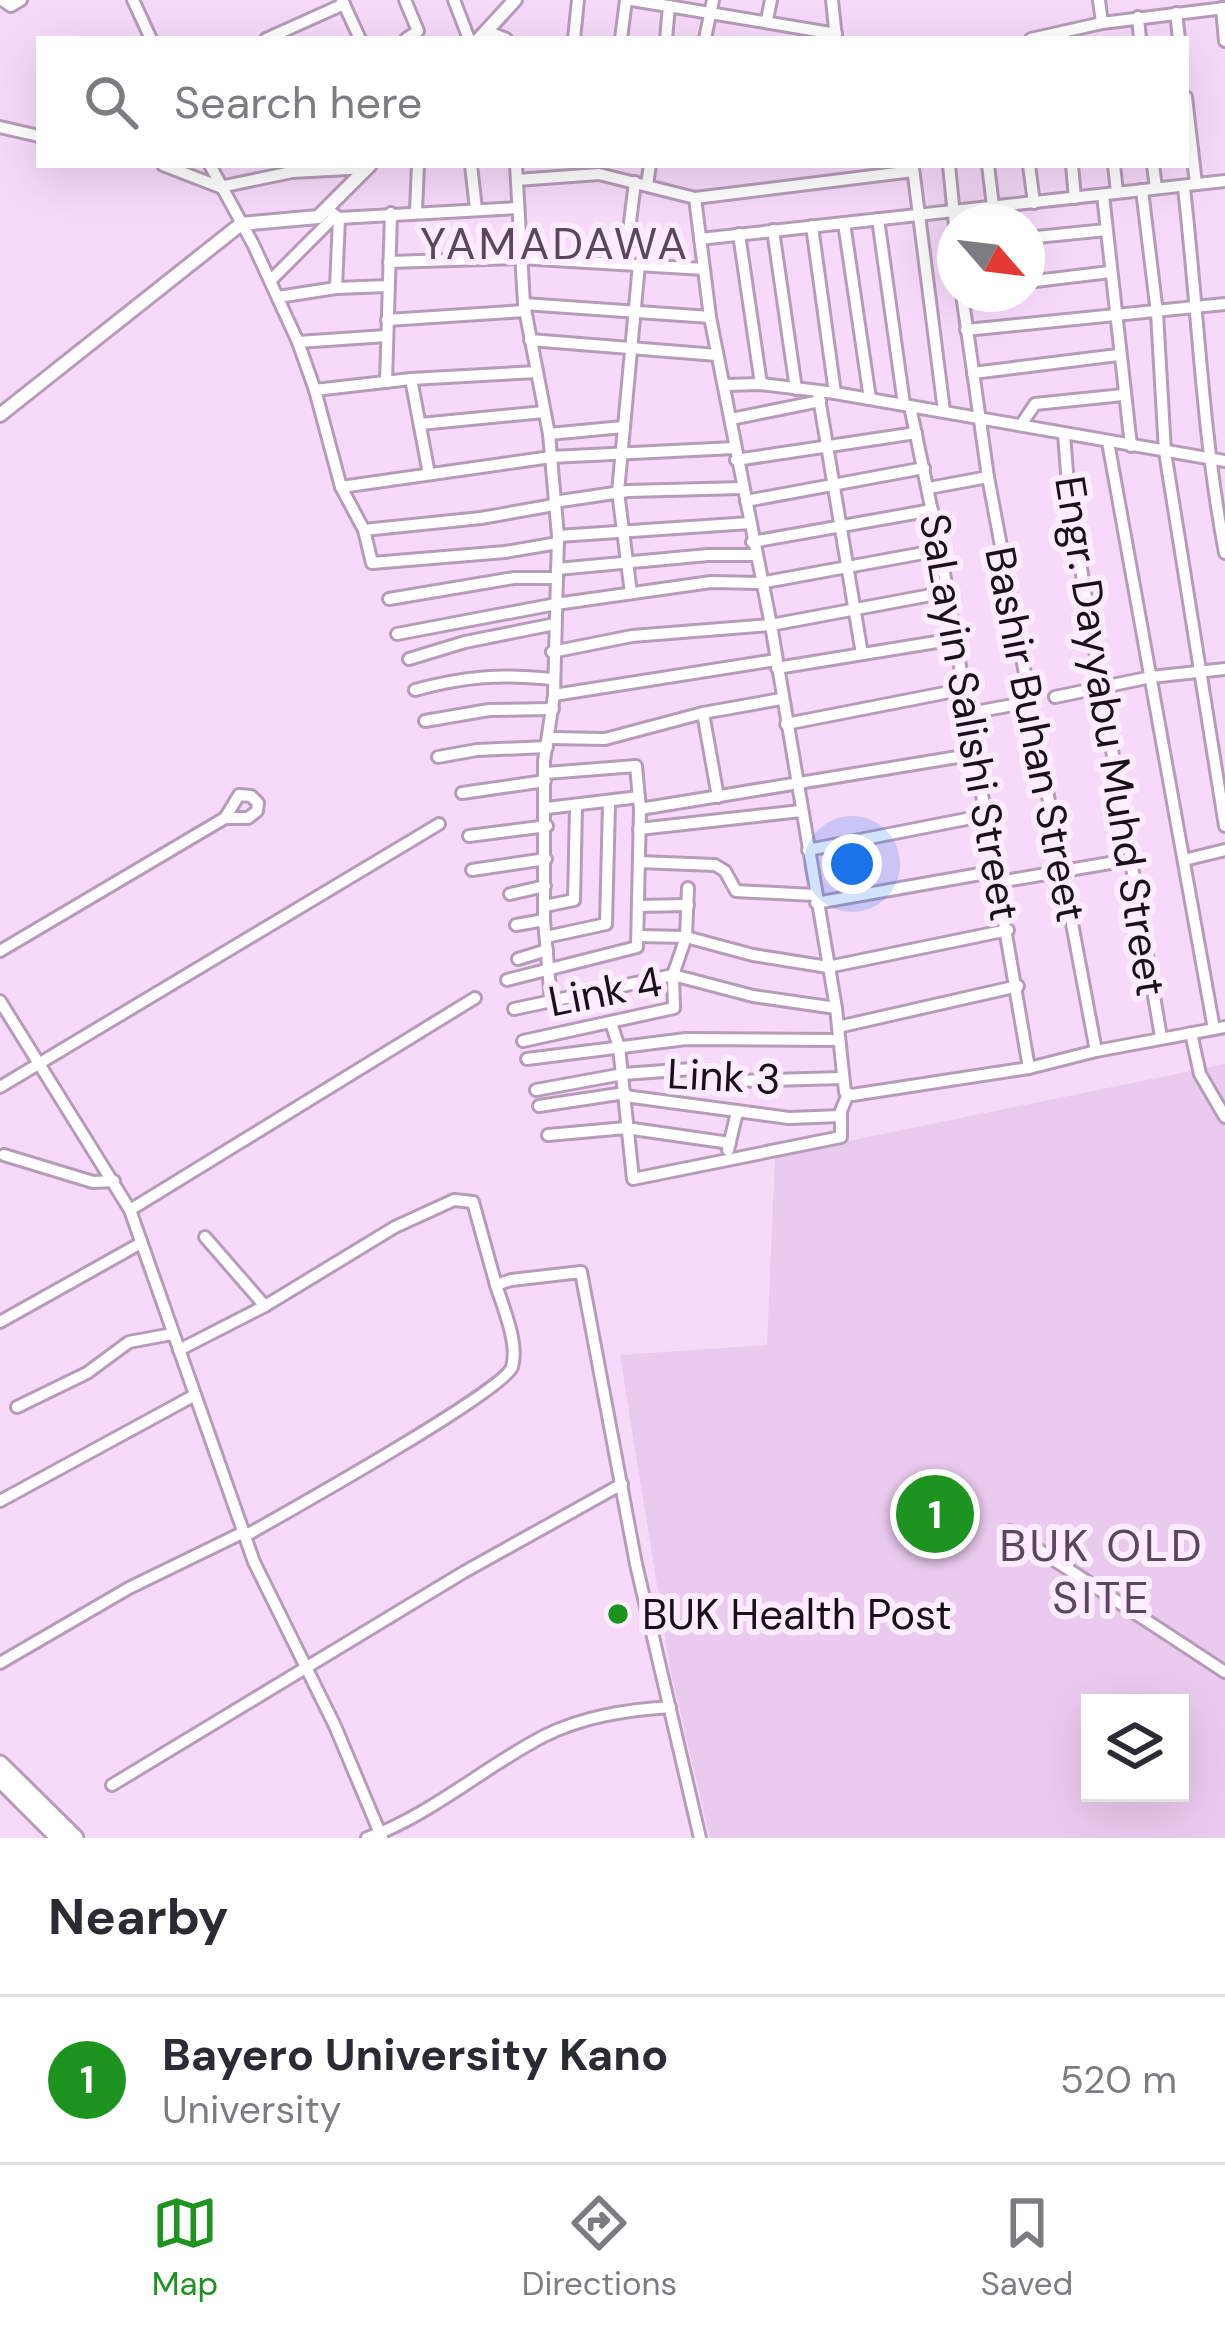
<!DOCTYPE html>
<style>
:root{--surface:#fff;--page:#f2f2f3;--text:#2b2b33;--muted:#7c7c81;--line:#e1e1e2;--accent:#1d9320}
body{margin:0;font-family:"DM Sans",sans-serif;background:var(--page);color:var(--text)}
.controls{position:absolute;right:36px;bottom:36px;display:grid;overflow:hidden;border-radius:0px;box-shadow:0 12px 48px #0002}
.controls button{width:108px;height:108px;display:grid;place-items:center;padding:0;border:0;border-bottom:3px solid var(--line);background:var(--surface);color:var(--text);font:60px sans-serif}
.compass{position:absolute;left:937px;top:204px;width:108px;height:108px;border-radius:50%;background:var(--surface);box-shadow:0 12px 48px #0002;rotate:118deg}
.you{position:absolute;left:852px;top:864px;width:42px;height:42px;margin:-30px;border:9px solid #fff;border-radius:50%;background:#1a73e8;box-shadow:0 0 0 18px #1a73e833}
.badge{display:grid;place-items:center;width:78px;height:78px;border-radius:50%;background:var(--accent);color:#fff;font-size:39px;font-weight:700}
.pin{position:absolute;translate:-50% -50%;border:6px solid #fff;box-shadow:0 3px 12px #0006}
.list{margin:0;padding:0;list-style:none}
h2{display:flex;justify-content:space-between;align-items:center;height:156px;margin:0;padding:0 48px;font-size:51px}
h2 small{font-size:39px;font-weight:400;color:var(--muted)}
.list li{display:grid;grid-template-columns:78px 1fr auto;gap:36px;align-items:center;box-sizing:border-box;height:168px;padding:0 48px;border-top:3px solid var(--line)}
.list b{display:block;font-size:45px;white-space:nowrap}
.list p{margin:0;font-size:39px;white-space:nowrap;color:var(--muted)}
.list em{font-size:39px;font-style:normal;color:var(--muted)}
.icon{flex:none;width:66px;height:66px;fill:none;stroke:currentColor;stroke-width:2;stroke-linecap:round;stroke-linejoin:round}
.map{position:relative;flex:none;width:1225px;height:1838px;overflow:hidden}
.search{position:absolute;background:var(--surface);box-shadow:0 12px 48px #0002;left:36px;right:36px;top:36px;height:132px;display:flex;align-items:center;gap:30px;box-sizing:border-box;padding:0 42px;border-radius:0px;color:var(--muted);font-size:45px}
.sheet{height:324px;background:var(--surface)}
nav{display:flex;justify-content:space-around;align-items:center;box-sizing:border-box;height:168px;border-top:3px solid var(--line);background:var(--surface);font-size:33px;color:var(--muted)}
nav a{display:grid;justify-items:center;gap:6px}
nav .on{color:var(--accent)}
.map>svg:first-child{display:block}
.built{fill:#ebcaef;fill-rule:evenodd}
.lines{fill:none;stroke-linecap:round;stroke-linejoin:round}
.minor-casing{stroke:#b69cb9;stroke-width:16}
.tertiary-casing{stroke:#b69cb9;stroke-width:18}
.primary-casing{stroke:#b69cb9;stroke-width:21}
.minor{stroke:#fff;stroke-width:10}
.tertiary{stroke:#fff;stroke-width:12}
.primary{stroke:#fff;stroke-width:15}
.poi-dot{fill:#1d9320;stroke:#fdecff;stroke-width:4.5}
.labels{text-anchor:middle;stroke-width:12;stroke-linejoin:round;paint-order:stroke}
.street-label{font-size:42px;fill:#1a101b;stroke:#fdecff}
.poi-label{font-size:42px;fill:#1a101b;stroke:#fdecff;text-anchor:start}
.neighbourhood-label{font-size:45px;letter-spacing:3px;fill:#5c455f;stroke:#fdecff}
</style>
<div class="map">
<svg width="1225" height="1838" viewBox="0 0 1225 1838">
<rect width="100%" height="100%" fill="#f7dafa"/>
<path class="built" d="M1225 1064V1838H710L671 1673 620 1355 767 1345 775 1156ZM1090 1703H1180V1793H1090Z"/>
<g class="lines">
<defs>
<g id="minor">
<path d="M2 0 11 6 21 0"/>
<path d="M133 0 151 39"/>
<path d="M342 0 360 39"/>
<path d="M405 0 418 31 406 39"/>
<path d="M454 0 469 39"/>
<path d="M632 0 836 34"/>
<path d="M832 0 836 38"/>
<path d="M1099 0 1102 23"/>
<path d="M1222 8 1225 41"/>
<path d="M1176 13 1179 39"/>
<path d="M1138 17 1140 39"/>
<path d="M767 20 771 0"/>
<path d="M486 31 506 39"/>
<path d="M266 39 344 4"/>
<path d="M574 39 578 0"/>
<path d="M621 39 626 0"/>
<path d="M666 39 669 6"/>
<path d="M705 39 713 0"/>
<path d="M1031 39 1102 23 1225 8"/>
<path d="M1186 97 1196 184"/>
<path d="M0 127 39 136"/>
<path d="M163 165 220 187 292 172 367 168"/>
<path d="M210 165 253 244 298 342 315 390 341 487 364 530 372 563 505 552 558 543"/>
<path d="M471 165 476 209"/>
<path d="M516 165 524 304 549 434 558 536 554 695 544 761V920L551 1001"/>
<path d="M949 165 955 226"/>
<path d="M988 165 993 206"/>
<path d="M1029 165 1034 203"/>
<path d="M1072 165 1075 198"/>
<path d="M1114 165 1117 192"/>
<path d="M1153 165 1156 188"/>
<path d="M913 168 944 411"/>
<path d="M517 180 599 174 695 198 913 171"/>
<path d="M647 185 650 165"/>
<path d="M1184 188C1198 310 1202 432 1225 553"/>
<path d="M1142 190 1157 313 1165 452 1225 826"/>
<path d="M1103 195 1131 446"/>
<path d="M695 198 710 317 771 625 836 1008 845 1092 852 1095 1029 1068 1096 1051 1225 1027"/>
<path d="M328 210 339 218 518 208"/>
<path d="M416 211 418 165"/>
<path d="M878 219 904 404"/>
<path d="M844 223 870 399"/>
<path d="M812 226 835 393"/>
<path d="M773 230 796 389"/>
<path d="M739 234 761 384"/>
<path d="M1027 238 1106 230"/>
<path d="M700 239 1225 181"/>
<path d="M389 262 520 258 704 269"/>
<path d="M625 262 635 182"/>
<path d="M271 280 335 216"/>
<path d="M1027 282 1110 272"/>
<path d="M336 288 339 218"/>
<path d="M962 294 988 477 1096 1051"/>
<path d="M278 297 336 288 388 286"/>
<path d="M524 304 710 317"/>
<path d="M387 320 525 311"/>
<path d="M966 330 1225 304"/>
<path d="M530 340 717 355"/>
<path d="M298 342 386 336"/>
<path d="M973 373 1118 355"/>
<path d="M411 379 429 474"/>
<path d="M386 382 391 213"/>
<path d="M725 385 761 384 835 393 1225 461"/>
<path d="M315 390 411 379 537 372"/>
<path d="M818 392 862 654"/>
<path d="M910 406 940 550 1029 1068"/>
<path d="M731 419 820 401"/>
<path d="M420 424 544 412"/>
<path d="M1021 425 1035 404 1123 395"/>
<path d="M549 434 623 427"/>
<path d="M1064 434 1069 498 1161 1037"/>
<path d="M1108 442 1214 1029"/>
<path d="M736 460 916 433"/>
<path d="M341 487 551 457 734 448"/>
<path d="M929 488 988 477"/>
<path d="M746 501 924 468"/>
<path d="M554 502 628 491 742 488"/>
<path d="M364 530 481 518 554 505"/>
<path d="M558 536 750 523"/>
<path d="M752 542 932 510"/>
<path d="M557 569 708 555H755"/>
<path d="M631 593 618 492 639 264"/>
<path d="M389 599 514 578H557"/>
<path d="M397 634 556 604 711 582 760 583 940 550"/>
<path d="M552 652 632 636 771 625 947 592"/>
<path d="M409 659 465 642 555 624"/>
<path d="M777 668 955 639"/>
<path d="M415 690C466 676 500 674 552 679"/>
<path d="M554 695 776 660"/>
<path d="M1055 697 1151 677 1225 669"/>
<path d="M703 713 718 797"/>
<path d="M969 713 1030 702"/>
<path d="M425 721 489 710 553 709"/>
<path d="M786 724 965 689"/>
<path d="M550 738 605 739 703 713 781 699"/>
<path d="M438 757 477 750 547 747"/>
<path d="M462 793 545 781"/>
<path d="M547 808 639 797"/>
<path d="M640 809 976 754"/>
<path d="M639 829 801 811"/>
<path d="M469 836 547 826"/>
<path d="M808 850 987 815"/>
<path d="M1184 860 1225 850"/>
<path d="M639 862 715 865 725 871 736 891 814 895"/>
<path d="M472 870 546 859"/>
<path d="M999 882 1133 859"/>
<path d="M510 894 545 886"/>
<path d="M816 903 997 871"/>
<path d="M545 906 574 900 576 807"/>
<path d="M638 906 688 905"/>
<path d="M516 925 544 920"/>
<path d="M638 936 686 937 753 955 828 967 1008 930"/>
<path d="M546 937 606 924 609 804"/>
<path d="M0 951 225 818 239 795 251 796 258 803 257 811 248 818H225"/>
<path d="M518 959 547 950"/>
<path d="M507 980 637 947 640 809 636 766 546 773"/>
<path d="M0 1001 130 1210 254 1562 335 1726 382 1838"/>
<path d="M514 1009 673 975 753 996 836 1008"/>
<path d="M611 1023 619 1047 633 1179 841 1137V1111L848 1094"/>
<path d="M838 1027 1018 986"/>
<path d="M1191 1033 1200 1074 1225 1117"/>
<path d="M523 1041 674 1008 673 975 686 937 688 888"/>
<path d="M527 1059 686 1039 839 1040"/>
<path d="M0 1087 439 824"/>
<path d="M536 1090 623 1074 692 1069 711 1078 735 1081 842 1078"/>
<path d="M625 1096 789 1118 841 1116"/>
<path d="M539 1106 625 1093"/>
<path d="M548 1135 626 1128 730 1143"/>
<path d="M728 1150 737 1112"/>
<path d="M4 1155 93 1182 114 1181"/>
<path d="M130 1210 475 998"/>
<path d="M205 1237 265 1306"/>
<path d="M0 1322 141 1243"/>
<path d="M179 1350 265 1306 395 1227 454 1200 473 1202 496 1285"/>
<path d="M17 1407 87 1373 129 1342 172 1334"/>
<path d="M0 1501 195 1395"/>
<path d="M1010 1531 1225 1672"/>
<path d="M245 1536C282 1515 504 1391 512 1367 519 1344 503 1307 496 1285L511 1280 581 1272 636 1564 700 1838"/>
<path d="M0 1663 129 1588 244 1532"/>
<path d="M112 1785 464 1572 622 1484"/>
<path d="M367 1838C431 1815 484 1767 544 1736 584 1716 627 1710 670 1707"/>
</g>
<g id="tertiary">
<path d="M479 39 515 0"/>
<path d="M0 415 241 224 318 217 370 165"/>
</g>
<g id="primary">
<path d="M0 1764 75 1838"/>
<path d="M0 1779 59 1838"/>
</g>
</defs>
<use href="#minor" class="minor-casing"/>
<use href="#tertiary" class="tertiary-casing"/>
<use href="#primary" class="primary-casing"/>
<use href="#minor" class="minor"/>
<use href="#tertiary" class="tertiary"/>
<use href="#primary" class="primary"/>
</g>
<circle class="poi-dot" cx="618" cy="1614" r="12"/>
<g class="labels">
<g class="street-label">
<text transform="translate(970 717) rotate(80)" y="15">SaLayin Salishi Street</text>
<text transform="translate(1036 734) rotate(79)" y="15">Bashir Buhan Street</text>
<text transform="translate(1111 736) rotate(81)" y="15">Engr. Dayyabu Muhd Street</text>
<text transform="translate(605 991) rotate(-11)" y="15">Link 4</text>
<text transform="translate(724 1076) rotate(3)" y="15">Link 3</text>
</g>
<g class="poi-label">
<text x="642" y="1629">BUK Health Post</text>
</g>
<g class="neighbourhood-label">
<text x="555" y="259">YAMADAWA</text>
<text x="1102" y="1561">BUK OLD<tspan x="1102" dy="52">SITE</tspan></text>
</g>
</g>
</svg>
<div class="controls">
<button><svg class="icon" aria-label="layers" viewBox="0 0 24 24"><path d="M12 4l9 5-9 5-9-5zM3 14l9 5 9-5"/></svg></button>
</div>
<svg class="compass" viewBox="-18 -18 36 36"><path d="M0-13l5 13h-10z" fill="#e53935"/><path d="M0 13l5-13h-10z" fill="#7c7c81"/></svg>
<div class="you"></div>
<div class="pin badge" style="left:935px;top:1514px">1</div>
<div class="search"><svg class="icon" aria-label="search" viewBox="0 0 24 24"><circle cx="10" cy="10" r="6"/><path d="M15 15l6 6"/></svg>Search here</div>
</div>
<section class="sheet">
<h2>Nearby<small></small></h2>
<ul class="list">
<li><span class="badge">1</span><div><b>Bayero University Kano</b><p>University</p></div><em>520 m</em></li>
</ul>
</section>
<nav>
<a class="on"><svg class="icon" aria-label="map" viewBox="0 0 24 24"><path d="M3 6l6-2 6 2 6-2v14l-6 2-6-2-6 2zM9 4v14M15 6v14"/></svg>Map</a>
<a><svg class="icon" aria-label="directions" viewBox="0 0 24 24"><path d="M12 3l9 9-9 9-9-9zM9 14v-3h6M13 9l2 2-2 2"/></svg>Directions</a>
<a><svg class="icon" aria-label="saved" viewBox="0 0 24 24"><path d="M7 4h10v16l-5-4-5 4z"/></svg>Saved</a>
</nav>
